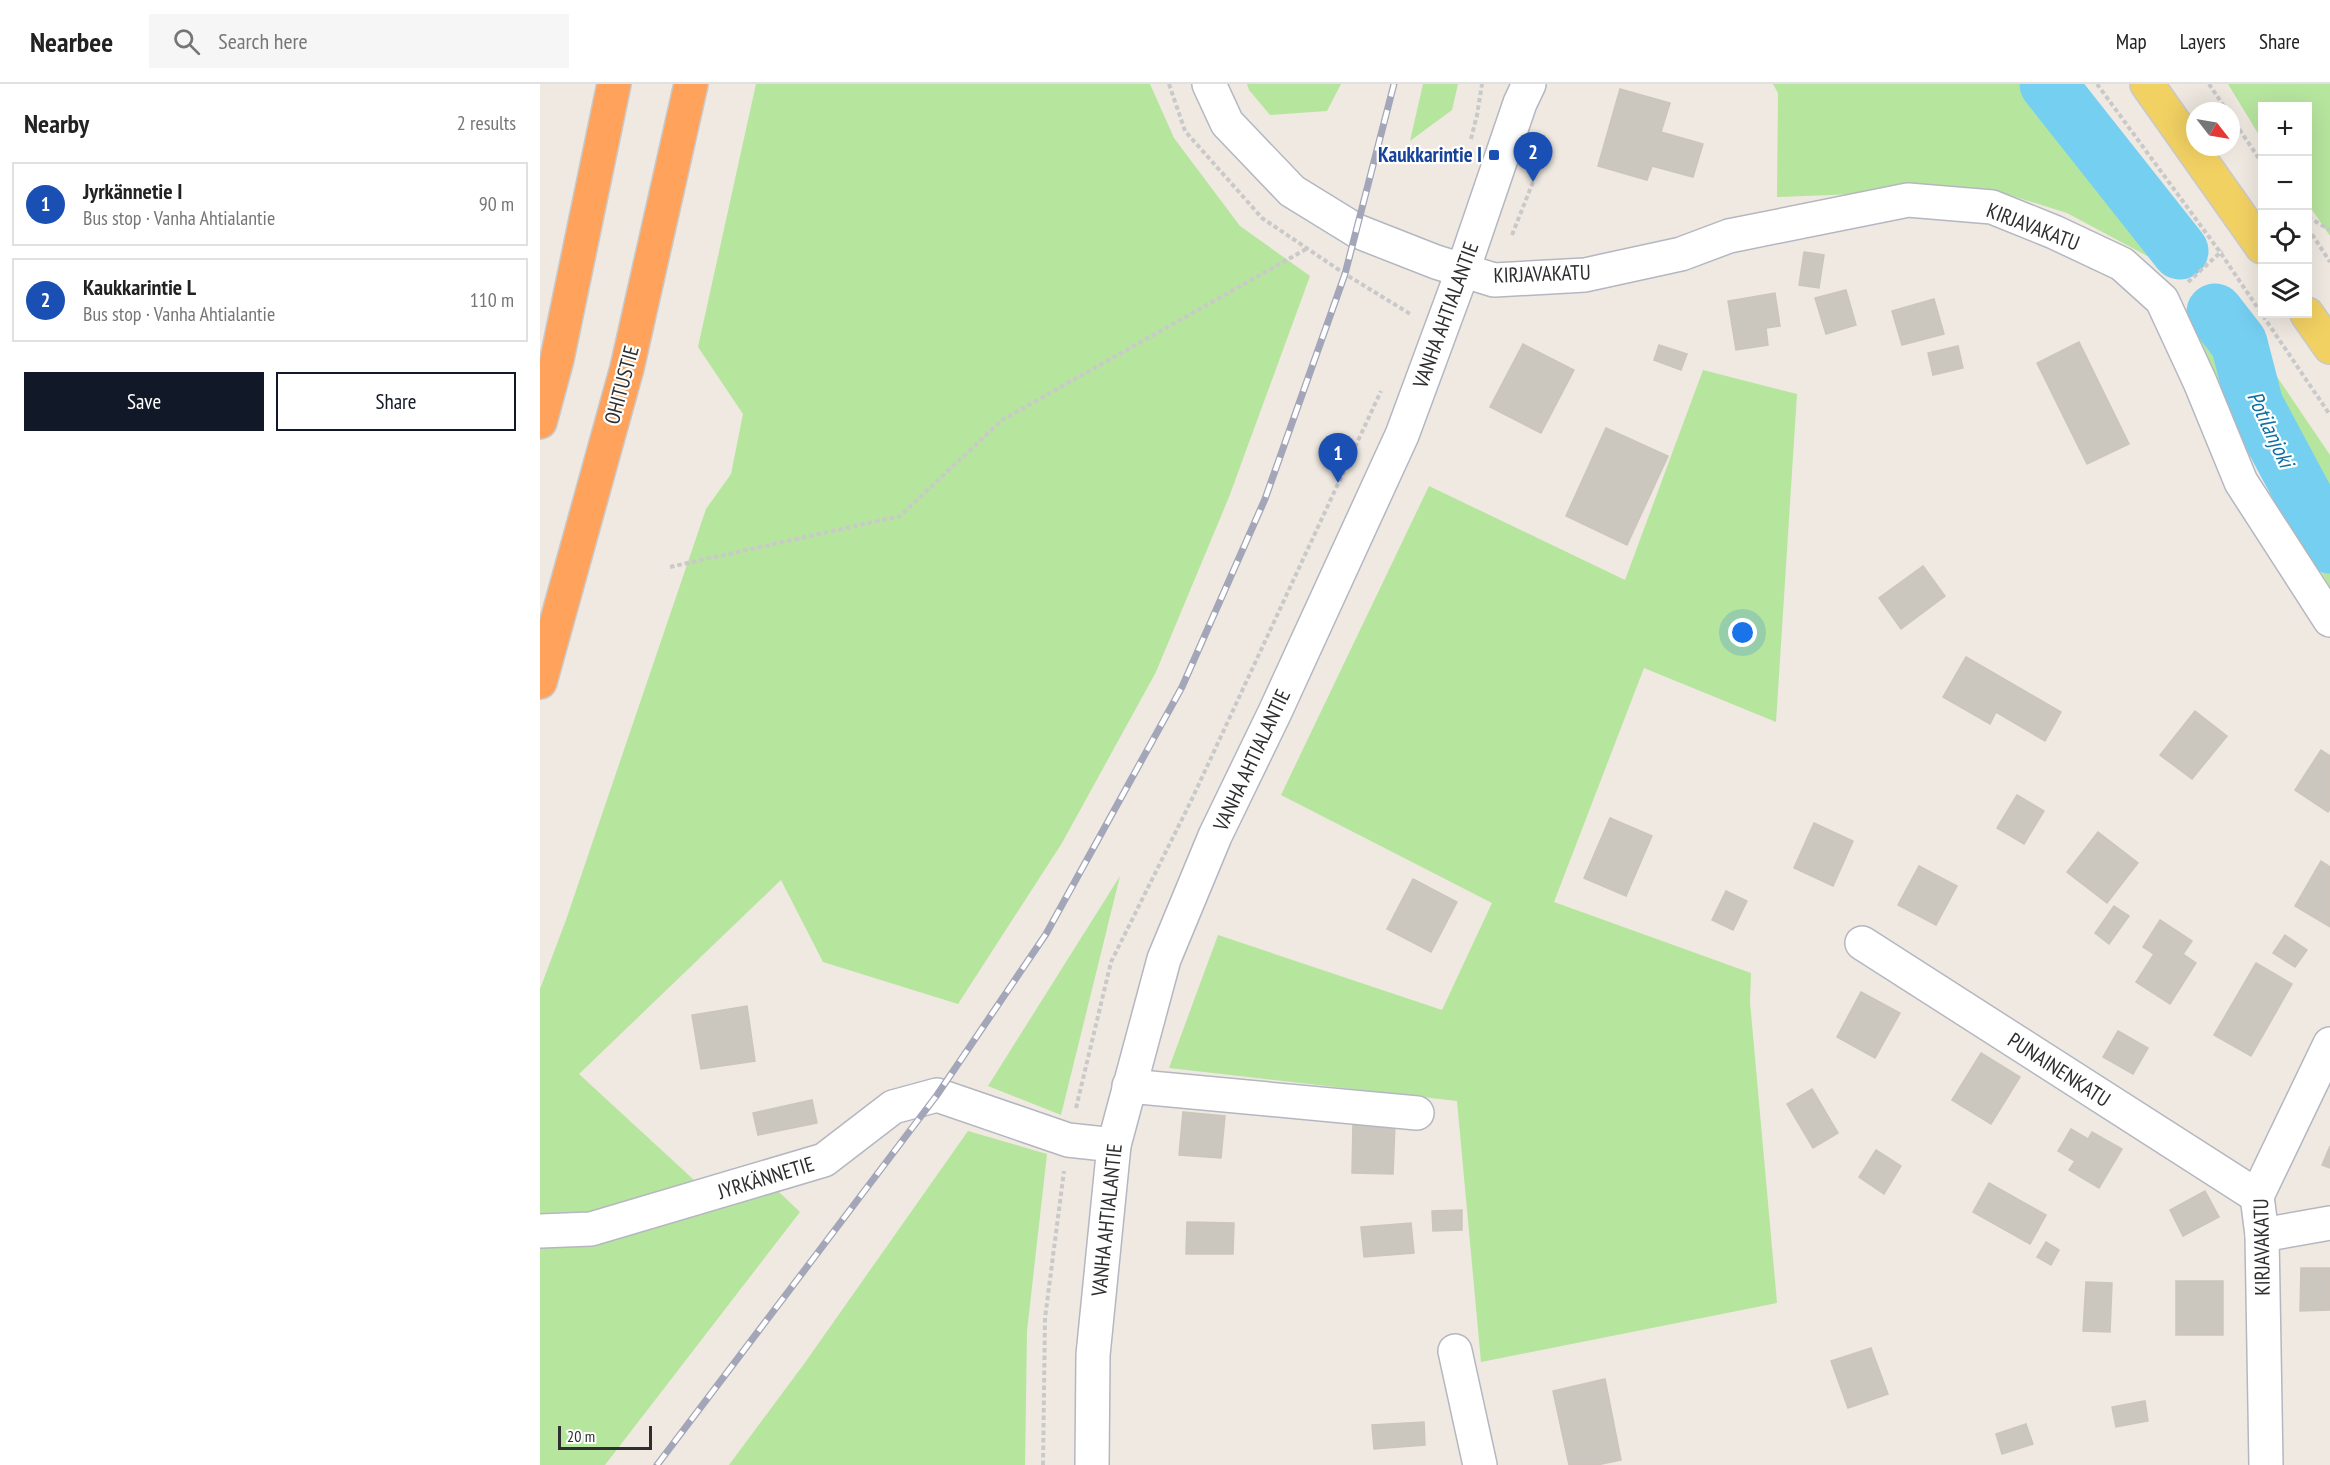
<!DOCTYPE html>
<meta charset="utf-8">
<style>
:root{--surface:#fff;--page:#f6f6f6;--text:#222;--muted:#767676;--line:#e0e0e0;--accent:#111827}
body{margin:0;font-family:"PT Sans Narrow",sans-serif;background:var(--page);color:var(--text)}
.controls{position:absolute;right:18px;top:18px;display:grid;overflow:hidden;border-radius:0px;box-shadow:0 6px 24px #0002}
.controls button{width:54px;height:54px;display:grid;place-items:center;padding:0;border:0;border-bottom:2px solid var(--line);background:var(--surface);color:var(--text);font:30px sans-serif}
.compass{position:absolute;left:1646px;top:18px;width:54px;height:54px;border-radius:50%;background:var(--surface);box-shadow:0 6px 24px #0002;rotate:121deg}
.scale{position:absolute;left:18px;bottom:15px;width:94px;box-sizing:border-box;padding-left:6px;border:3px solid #2e2e2e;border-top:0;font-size:16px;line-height:21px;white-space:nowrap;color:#2e2e2e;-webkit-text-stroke:4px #fff;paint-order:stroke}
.you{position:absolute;left:1203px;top:549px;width:21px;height:21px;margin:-15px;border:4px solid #fff;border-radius:50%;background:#1a73e8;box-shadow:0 0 0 9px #1a73e833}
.badge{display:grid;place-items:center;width:39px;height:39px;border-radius:50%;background:var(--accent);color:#fff;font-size:20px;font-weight:700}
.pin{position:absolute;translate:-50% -50px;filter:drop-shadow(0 2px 3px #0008)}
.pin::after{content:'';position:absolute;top:32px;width:21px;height:18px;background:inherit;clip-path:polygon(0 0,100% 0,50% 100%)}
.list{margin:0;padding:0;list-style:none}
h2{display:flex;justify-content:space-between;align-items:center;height:78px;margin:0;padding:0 24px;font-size:26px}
h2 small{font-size:20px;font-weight:400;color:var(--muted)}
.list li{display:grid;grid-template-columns:39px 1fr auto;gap:18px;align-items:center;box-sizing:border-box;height:84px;margin:0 12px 12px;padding:0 12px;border:2px solid var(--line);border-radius:0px}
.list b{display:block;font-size:22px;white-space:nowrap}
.list p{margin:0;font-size:20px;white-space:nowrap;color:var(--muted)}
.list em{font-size:20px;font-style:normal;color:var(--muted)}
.actions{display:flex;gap:12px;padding:18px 24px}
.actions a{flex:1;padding:14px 0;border:2px solid var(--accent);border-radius:0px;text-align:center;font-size:21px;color:var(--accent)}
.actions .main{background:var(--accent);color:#fff}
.icon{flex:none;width:33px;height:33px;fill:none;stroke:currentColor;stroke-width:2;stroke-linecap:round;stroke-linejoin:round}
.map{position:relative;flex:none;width:1790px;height:1381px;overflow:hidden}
header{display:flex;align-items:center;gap:36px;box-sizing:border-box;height:84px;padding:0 30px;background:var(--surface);border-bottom:2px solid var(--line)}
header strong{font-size:28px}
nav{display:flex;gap:33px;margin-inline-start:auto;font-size:21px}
.search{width:420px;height:54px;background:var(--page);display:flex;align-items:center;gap:15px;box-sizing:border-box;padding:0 21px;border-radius:0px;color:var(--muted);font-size:22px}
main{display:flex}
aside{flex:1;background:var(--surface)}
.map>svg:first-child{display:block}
.green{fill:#b6e59e}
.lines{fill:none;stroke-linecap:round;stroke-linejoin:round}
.river{stroke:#75cff0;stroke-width:57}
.building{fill:#cbc7bf;stroke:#cbc5ba;stroke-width:1.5}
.minor-casing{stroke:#b4b7c1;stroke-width:36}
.major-casing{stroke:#c9c9c9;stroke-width:36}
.highway-casing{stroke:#c9c9c9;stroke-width:36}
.path{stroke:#c9c9c9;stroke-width:4;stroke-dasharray:4.5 3;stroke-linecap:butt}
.minor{stroke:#fff;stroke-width:33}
.major{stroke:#f2d163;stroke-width:33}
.highway{stroke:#ffa35c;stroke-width:33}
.rail-casing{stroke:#a3a6b8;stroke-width:7}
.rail{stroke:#fff;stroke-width:4.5;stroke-dasharray:14;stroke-linecap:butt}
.transit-dot{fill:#1a4fb4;stroke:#fff;stroke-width:2}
.labels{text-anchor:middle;stroke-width:4.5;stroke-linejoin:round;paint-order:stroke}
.transit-label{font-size:21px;font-weight:bold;fill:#164399;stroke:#fff;text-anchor:end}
.street-label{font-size:21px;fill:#2e2e2e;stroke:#fff}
.water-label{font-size:22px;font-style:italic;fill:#0d6fa3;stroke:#fff}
</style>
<header>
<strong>Nearbee</strong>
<div class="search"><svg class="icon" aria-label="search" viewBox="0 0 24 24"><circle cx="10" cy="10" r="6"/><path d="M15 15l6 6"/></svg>Search here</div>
<nav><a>Map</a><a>Layers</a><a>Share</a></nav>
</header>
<main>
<aside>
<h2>Nearby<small>2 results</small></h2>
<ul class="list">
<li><span class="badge" style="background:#1a4fb4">1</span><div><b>Jyrkännetie I</b><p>Bus stop · Vanha Ahtialantie</p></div><em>90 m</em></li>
<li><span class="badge" style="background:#1a4fb4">2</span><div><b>Kaukkarintie L</b><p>Bus stop · Vanha Ahtialantie</p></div><em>110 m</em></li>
</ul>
<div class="actions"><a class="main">Save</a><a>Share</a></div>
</aside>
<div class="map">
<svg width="1790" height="1381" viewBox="0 0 1790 1381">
<rect width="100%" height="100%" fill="#efe9e1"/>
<g class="green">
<path d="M216 0H610L634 54 700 142 770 192 689 413 616 588 522 759 418 920 283 878 241 796 39 990 154 1096 44 1131 0 1132V905L26 836 166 425 191 390 203 330 158 263Z"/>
<path d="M707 0H801L787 27 730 31 709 6Z"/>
<path d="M883 0H918L912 26 870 57Z"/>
<path d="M1233 0H1524L1649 153 1624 181 1527 129 1450 105 1237 113 1238 9Z"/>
<path d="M1688 0H1790V152L1768 120V22H1722V56Z"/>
<path d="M1679 207 1790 371V503L1705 362 1647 230Z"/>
<path d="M1163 286 1257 310 1236 638 1104 584 1014 818 1211 889 1210 918 1237 1219 941 1278 917 1017 629 984 678 851 902 926 952 819 741 711 889 402 1085 496Z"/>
<path d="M580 792 521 1031 448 1002Z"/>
<path d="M428 1047 507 1070 487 1247 485 1381H189L264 1280Z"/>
<path d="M239 1108 260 1128 65 1381H0V1162L66 1155Z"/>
</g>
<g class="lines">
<g class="river">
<path d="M1508 0 1640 167"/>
<path d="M1675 228 1699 259 1715 321 1790 461"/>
</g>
</g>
<g class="building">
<path d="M1080 5 1130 19 1121 48 1163 60 1153 93 1112 82 1107 96 1058 82Z"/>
<path d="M1264 168 1284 171 1279 204 1259 201Z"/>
<path d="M1306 206 1316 241 1286 250 1275 214Z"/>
<path d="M1235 209 1240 242 1226 244 1228 261 1196 266 1188 217Z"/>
<path d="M1394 215 1404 250 1362 261 1352 227Z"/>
<path d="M1539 258 1589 360 1547 380 1497 279Z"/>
<path d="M983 260 1034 286 1001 349 950 323Z"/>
<path d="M1119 261 1147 270 1141 286 1114 276Z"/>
<path d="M1418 262 1423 284 1393 291 1388 269Z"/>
<path d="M1066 344 1128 372 1087 461 1026 432Z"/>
<path d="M1383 482 1405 512 1361 545 1339 514Z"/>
<path d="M1426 573 1521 628 1505 657 1456 628 1450 640 1403 613Z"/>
<path d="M1655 627 1687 652 1652 695 1620 671Z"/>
<path d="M1781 666 1790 672V725L1788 728 1755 706Z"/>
<path d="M1477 711 1504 727 1484 760 1457 744Z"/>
<path d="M1070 734 1112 752 1086 812 1044 794Z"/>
<path d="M1274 739 1313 757 1293 802 1254 784Z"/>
<path d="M1558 748 1598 779 1567 819 1527 788Z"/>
<path d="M1781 777 1790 783V843L1755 822Z"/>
<path d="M1379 782 1417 802 1396 841 1358 821Z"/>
<path d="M873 795 917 818 891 868 847 845Z"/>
<path d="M1186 807 1207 817 1193 846 1172 836Z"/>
<path d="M1574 822 1589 832 1569 860 1555 849Z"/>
<path d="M1620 836 1652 857 1643 870 1656 879 1630 920 1596 898 1614 870 1603 863Z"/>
<path d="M1745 851 1767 866 1755 883 1733 869Z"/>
<path d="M1716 879 1752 900 1711 972 1674 951Z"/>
<path d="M1321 908 1360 929 1335 974 1297 953Z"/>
<path d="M207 922 215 977 161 985 152 931Z"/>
<path d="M1578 947 1608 964 1593 990 1563 973Z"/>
<path d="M1441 969 1480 993 1451 1040 1412 1016Z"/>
<path d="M1272 1005 1298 1049 1273 1064 1247 1020Z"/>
<path d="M272 1016 277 1039 218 1051 213 1029Z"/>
<path d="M643 1028 685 1032 681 1074 639 1071Z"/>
<path d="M813 1039 855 1040 853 1090 812 1089Z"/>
<path d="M1531 1045 1548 1055 1552 1048 1582 1065 1559 1104 1529 1086 1535 1077 1518 1067Z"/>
<path d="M1790 1062V1084L1782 1081Z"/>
<path d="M1336 1066 1361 1082 1344 1110 1319 1093Z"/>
<path d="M1449 1099 1506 1131 1490 1160 1433 1128Z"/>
<path d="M1665 1107 1679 1133 1643 1152 1630 1126Z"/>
<path d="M922 1126V1146L893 1147 892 1127Z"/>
<path d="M647 1138 694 1139 693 1170H646Z"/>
<path d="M871 1139 874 1169 824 1173 821 1143Z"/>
<path d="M1506 1158 1519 1166 1511 1181 1497 1173Z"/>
<path d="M1761 1184H1790V1226L1760 1227Z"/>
<rect x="1636" y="1197" width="47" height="54"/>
<path d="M1546 1198 1572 1199 1570 1248 1543 1247Z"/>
<path d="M1331 1264 1348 1310 1308 1324 1291 1277Z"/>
<path d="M1065 1295 1081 1376 1057 1381H1029L1013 1307Z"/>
<path d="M1605 1317 1608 1337 1576 1343 1572 1323Z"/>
<path d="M884 1338 885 1361 834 1365 832 1341Z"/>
<path d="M1486 1340 1493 1360 1462 1370 1456 1350Z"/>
</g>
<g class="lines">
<defs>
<g id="minor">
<path d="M669 0 687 39 752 107 817 147 896 178 954 196 1045 191 1141 170 1189 152 1368 116 1452 123 1514 148 1582 180 1622 216 1660 298 1701 398 1790 536"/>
<path d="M1322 859 1717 1112"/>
<path d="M589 1002 877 1029"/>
<path d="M0 1147 51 1145 284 1076 353 1023 397 1011 528 1056 574 1061"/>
<path d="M1722 1151 1790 1139"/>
<path d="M915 1267 940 1381"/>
<path d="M552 1381 553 1271 574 1061 624 875 675 752 735 628 862 351 923 186 980 19 989 0"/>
<path d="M1726 1381 1722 1151 1717 1112 1790 960"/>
</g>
<g id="major">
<path d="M1607 0 1722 163"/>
<path d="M1767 230 1790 263"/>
</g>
<g id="highway">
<path d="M0 338 17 275 74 0"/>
<path d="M0 598 87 284 151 0"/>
</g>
</defs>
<use href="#minor" class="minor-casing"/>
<use href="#major" class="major-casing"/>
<use href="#highway" class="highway-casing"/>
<g class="path">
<path d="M629 0 645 47 722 134 805 190 872 231"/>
<path d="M1557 0 1680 168 1790 331"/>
<path d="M1669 0 1687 27"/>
<path d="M1691 33 1722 79"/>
<path d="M931 55 937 31 942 0"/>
<path d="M1768 133 1790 146"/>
<path d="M1768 144 1790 178"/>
<path d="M972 151 993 98 997 76"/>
<path d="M1648 198 1682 167"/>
<path d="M130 483 360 432 462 336 768 164"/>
<path d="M536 1024 571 878 651 717 841 307"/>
<path d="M503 1381 505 1234 524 1087"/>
</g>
<use href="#minor" class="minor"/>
<use href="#major" class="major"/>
<use href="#highway" class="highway"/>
<defs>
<path id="rail" d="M117 1381 397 1011 506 850 642 603 725 415 805 190 854 0"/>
</defs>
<use href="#rail" class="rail-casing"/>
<use href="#rail" class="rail"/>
</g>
<rect class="transit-dot" x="948" y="65" width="12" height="12" rx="3"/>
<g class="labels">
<g class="transit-label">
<text x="942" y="78">Kaukkarintie I</text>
</g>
<g class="street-label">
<text transform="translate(1493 143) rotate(21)" y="7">KIRJAVAKATU</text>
<text transform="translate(1002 190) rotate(-2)" y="7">KIRJAVAKATU</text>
<text transform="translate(906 231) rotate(-70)" y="7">VANHA AHTIALANTIE</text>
<text transform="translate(82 301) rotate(-75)" y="7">OHITUSTIE</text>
<text transform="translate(712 676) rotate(-65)" y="7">VANHA AHTIALANTIE</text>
<text transform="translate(1519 986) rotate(33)" y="7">PUNAINENKATU</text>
<text transform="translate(226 1094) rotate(-17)" y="7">JYRKÄNNETIE</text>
<text transform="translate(567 1136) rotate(-84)" y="7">VANHA AHTIALANTIE</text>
<text transform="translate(1722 1163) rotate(-91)" y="7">KIRJAVAKATU</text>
</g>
<g class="water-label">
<text transform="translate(1731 345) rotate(65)" y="8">Potilanjoki</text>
</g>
</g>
</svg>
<div class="controls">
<button>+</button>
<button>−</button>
<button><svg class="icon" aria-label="locate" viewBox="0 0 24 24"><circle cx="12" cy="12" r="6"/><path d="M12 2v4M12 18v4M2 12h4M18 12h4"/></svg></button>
<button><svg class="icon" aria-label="layers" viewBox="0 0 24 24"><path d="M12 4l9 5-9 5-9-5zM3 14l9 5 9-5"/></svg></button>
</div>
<svg class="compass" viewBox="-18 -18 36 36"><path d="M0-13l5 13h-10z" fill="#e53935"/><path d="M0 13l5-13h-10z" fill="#767676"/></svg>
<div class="scale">20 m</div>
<div class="you"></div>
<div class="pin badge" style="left:798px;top:399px;background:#1a4fb4">1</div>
<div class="pin badge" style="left:993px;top:98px;background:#1a4fb4">2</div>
</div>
</main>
